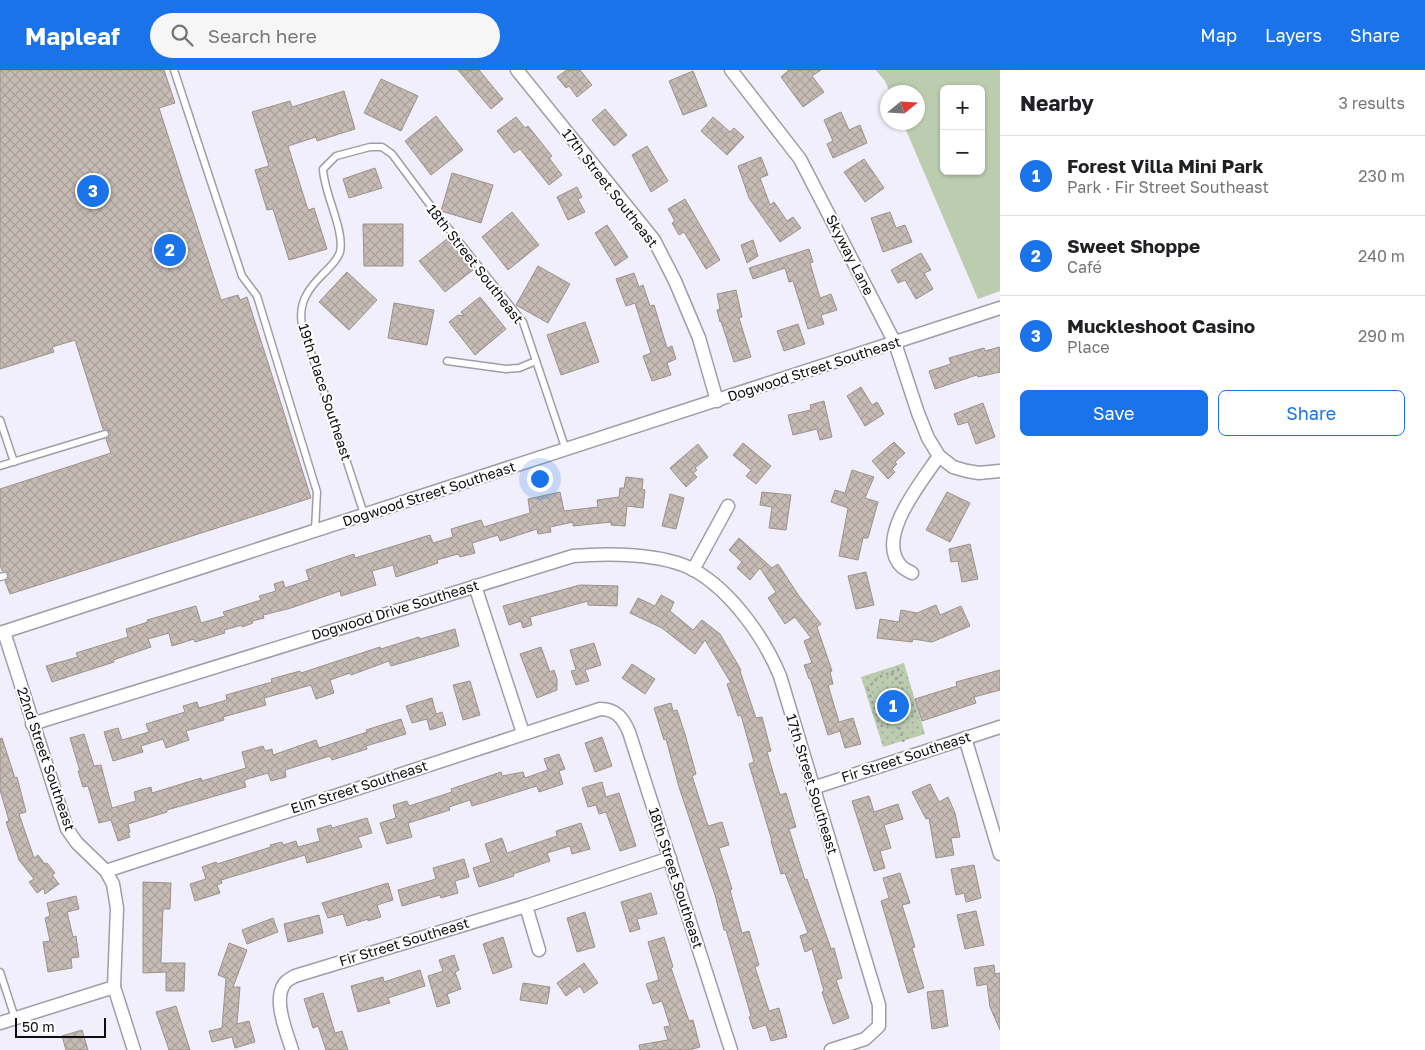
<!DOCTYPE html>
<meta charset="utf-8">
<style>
:root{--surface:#fff;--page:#f6f6f6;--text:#202124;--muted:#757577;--line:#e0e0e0;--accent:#1a73e8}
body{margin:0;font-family:"Golos Text",sans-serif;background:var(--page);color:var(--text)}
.controls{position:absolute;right:15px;top:15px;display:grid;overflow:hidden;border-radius:8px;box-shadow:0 1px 4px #0004}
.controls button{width:45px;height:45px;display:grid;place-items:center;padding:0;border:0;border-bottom:1px solid var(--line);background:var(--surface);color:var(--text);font:25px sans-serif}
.compass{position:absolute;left:880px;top:15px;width:45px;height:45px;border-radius:50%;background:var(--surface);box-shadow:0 1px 4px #0004;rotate:72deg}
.scale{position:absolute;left:15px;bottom:12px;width:91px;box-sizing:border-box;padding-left:5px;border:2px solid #0d0c10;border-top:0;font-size:14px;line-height:18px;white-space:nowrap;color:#0d0c10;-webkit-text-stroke:4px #fff;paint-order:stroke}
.you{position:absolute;left:539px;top:408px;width:18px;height:18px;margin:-12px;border:4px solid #fff;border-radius:50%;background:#1a73e8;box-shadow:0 0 0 8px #1a73e833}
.badge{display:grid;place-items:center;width:32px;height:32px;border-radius:50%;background:var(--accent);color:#fff;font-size:16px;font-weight:700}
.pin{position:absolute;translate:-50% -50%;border:2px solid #fff;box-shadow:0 1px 5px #0006}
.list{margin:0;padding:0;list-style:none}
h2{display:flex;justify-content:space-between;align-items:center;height:65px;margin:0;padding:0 20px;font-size:21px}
h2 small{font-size:16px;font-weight:400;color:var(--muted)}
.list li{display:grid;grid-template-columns:32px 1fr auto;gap:15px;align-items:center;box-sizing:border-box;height:80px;padding:0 20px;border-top:1px solid var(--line)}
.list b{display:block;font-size:19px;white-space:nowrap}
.list p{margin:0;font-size:16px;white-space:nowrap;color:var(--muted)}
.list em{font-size:16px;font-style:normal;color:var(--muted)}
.actions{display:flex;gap:10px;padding:15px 20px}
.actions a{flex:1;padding:11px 0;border:1px solid var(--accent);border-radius:8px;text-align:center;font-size:18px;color:var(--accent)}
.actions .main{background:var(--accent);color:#fff}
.icon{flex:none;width:28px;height:28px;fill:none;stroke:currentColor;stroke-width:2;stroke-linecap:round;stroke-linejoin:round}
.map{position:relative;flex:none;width:1000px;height:980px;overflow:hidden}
header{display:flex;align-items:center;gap:30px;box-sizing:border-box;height:70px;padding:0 25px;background:var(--accent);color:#fff}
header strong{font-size:24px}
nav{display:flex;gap:28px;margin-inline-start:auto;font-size:18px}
.search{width:350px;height:45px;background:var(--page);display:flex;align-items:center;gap:12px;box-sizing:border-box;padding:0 18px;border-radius:28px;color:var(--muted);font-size:19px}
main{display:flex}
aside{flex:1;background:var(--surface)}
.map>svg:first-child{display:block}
.green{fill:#bbccaf;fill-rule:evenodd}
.park{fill:url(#park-dots)}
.building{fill:url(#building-cross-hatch);stroke:#9c928b}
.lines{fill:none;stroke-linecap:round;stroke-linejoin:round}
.service-casing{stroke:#9e9da8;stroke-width:9}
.minor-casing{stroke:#9e9da8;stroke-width:15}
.path{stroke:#9e9da7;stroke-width:2.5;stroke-dasharray:2.5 4;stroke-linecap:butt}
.service{stroke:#fff;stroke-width:6}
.minor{stroke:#fff;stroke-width:12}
.labels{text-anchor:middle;stroke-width:4;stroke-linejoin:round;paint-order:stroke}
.street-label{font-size:14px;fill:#0d0c10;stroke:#fff}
</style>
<header>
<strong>Mapleaf</strong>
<div class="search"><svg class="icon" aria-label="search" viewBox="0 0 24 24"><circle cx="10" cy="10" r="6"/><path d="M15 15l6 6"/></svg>Search here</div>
<nav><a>Map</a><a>Layers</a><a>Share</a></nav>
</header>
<main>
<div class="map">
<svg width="1000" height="980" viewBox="0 0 1000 980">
<defs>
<pattern id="park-dots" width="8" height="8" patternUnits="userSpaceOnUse" patternTransform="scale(1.25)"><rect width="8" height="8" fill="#bbccaf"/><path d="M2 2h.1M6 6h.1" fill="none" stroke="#a0ae96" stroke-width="1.8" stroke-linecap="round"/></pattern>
<pattern id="building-cross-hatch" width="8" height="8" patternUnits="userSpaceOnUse" patternTransform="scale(1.25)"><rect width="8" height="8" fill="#c7bcb5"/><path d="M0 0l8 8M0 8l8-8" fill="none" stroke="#aaa09b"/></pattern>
</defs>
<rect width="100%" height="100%" fill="#f0effb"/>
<path class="green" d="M876 0H1000V221L978 229 903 53 918 52V22H890L885 11ZM944 19H981V101H944Z"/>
<path class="park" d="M904 593 925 664 883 677 861 607Z"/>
<g class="building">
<path d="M0 0H164L175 33 159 38 221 230 238 225 240 230 247 227 311 428 10 524 5 511 9 508V504L6 501H2L0 494V419L111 383 106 369 110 366V362L107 359H103L75 270 52 277 54 282 0 299Z"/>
<path d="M458 0H479L503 29 491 39Z"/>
<path d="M567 0H580L592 15 577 27 569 16 566 18 557 7Z"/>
<path d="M789 0H821L812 6 824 22 803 37 781 7Z"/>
<path d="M693 1 707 36 683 45 669 11Z"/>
<path d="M381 9 418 26 401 61 364 43Z"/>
<path d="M344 21 355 59 317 71 316 67 288 76 308 140 314 138 327 179 289 190 273 139 267 140 255 100 269 96 252 42 290 31 292 37Z"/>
<path d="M605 39 627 65 614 76 592 50Z"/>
<path d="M841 42 849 60 860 55 867 73 833 88 827 74 833 71 824 50Z"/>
<path d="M436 46 463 80 431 105 405 71Z"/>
<path d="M516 47 525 58 528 56 552 86 549 88 562 105 549 115 520 79 514 83 497 61Z"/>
<path d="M713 47 730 62 734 58 744 67 727 85 701 61Z"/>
<path d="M647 76 668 111 651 122 632 85Z"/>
<path d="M761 87 768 105 760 108 770 135 774 132 787 151 793 147 801 158 780 172 749 128 738 96Z"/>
<path d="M864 89 884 118 865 132 844 102Z"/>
<path d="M375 98 382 118 349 128 343 109Z"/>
<path d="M452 103 493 115 481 153 441 141Z"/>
<path d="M577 117 582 127 578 129 585 142 568 150 557 127Z"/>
<path d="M685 129 720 190 706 199 684 162 679 165 672 153 675 151 668 139Z"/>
<path d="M512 142 539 175 508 200 482 167Z"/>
<path d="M890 142 896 158 905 155 912 172 883 182 871 148Z"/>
<path d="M363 154H403V196H364Z"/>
<path d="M607 155 628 187 615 196 595 163Z"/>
<path d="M447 169 473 200 445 222 419 191Z"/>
<path d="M753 170 758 186 747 193 741 175Z"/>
<path d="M809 179 813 192 810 193 820 228 831 224 837 240 821 245 824 254 808 259 793 211 789 212 785 198 753 209 749 198Z"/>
<path d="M921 183 931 200 924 203 933 219 916 229 905 210 898 213 891 200Z"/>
<path d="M538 196 570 214 548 253 516 235Z"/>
<path d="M347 202 377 230 349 260 319 232Z"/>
<path d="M634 203 639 217 643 215 650 236 654 235 667 278 672 276 676 289 667 293 671 305 652 311 643 286 651 283 635 233 626 236 616 209Z"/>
<path d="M736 220 742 247 739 248 751 287 734 292 721 251 720 252 717 240 720 239 717 224Z"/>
<path d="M480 227 506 259 475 285 449 252 458 245 464 246 461 242Z"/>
<path d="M394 233 434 240 427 275 388 268Z"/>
<path d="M585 252 599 292 561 305 547 265Z"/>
<path d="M798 254 805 274 784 281 777 261Z"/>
<path d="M1000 277V302L978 307 977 305 935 319 929 301 951 294 949 288 984 278 985 281Z"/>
<path d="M861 317 872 335 877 332 884 344 865 356 847 326Z"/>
<path d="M824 331 832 367 820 370 817 359 793 365 788 345 811 340 810 335Z"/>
<path d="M983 333 995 367 976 374 968 352 958 355 954 344Z"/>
<path d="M894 372 905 383 895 392 897 394 892 399 895 402 888 409 872 391Z"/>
<path d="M743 373 771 396 756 414 746 406 751 400 733 385Z"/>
<path d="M698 374 708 387 695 398 697 400 693 403 697 407 686 417 670 398Z"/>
<path d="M852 400 874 407 865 428 878 432 868 468H863L858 490 839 486 848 438 831 432 835 420 845 423Z"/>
<path d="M626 407 643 409 642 419 645 420 643 438 627 436 625 456 611 455V452L573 456V452L550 457 551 462 538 464 537 459 500 471 498 465 472 473 475 483 460 487 458 484 437 490 438 493 396 507 393 495 372 501 376 515 341 526 340 521 291 538 263 545 264 548 252 551 253 553 242 557V555L224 560 225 563 195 572 194 569 172 576 169 563 148 569 151 577 113 590 114 592 52 612 46 596 78 587 76 583 128 567 126 559 148 552 147 550 196 536 201 553 225 546 223 542 261 530 259 526 276 521 274 514 283 511 285 518 309 510 306 500 354 484 355 488 430 465 433 473 453 467 451 459 481 450 484 457 530 443 528 429 560 422 564 441 598 437 597 430 619 427 620 418H624Z"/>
<path d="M762 422 791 425 786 460 769 458 772 437 760 435Z"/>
<path d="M947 422 970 433 950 472 926 460Z"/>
<path d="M670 424 684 428 676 459 662 456Z"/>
<path d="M739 468 772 498 778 494 799 526 821 554 817 557 832 601 830 602 833 614 828 615 839 652 853 648 861 674 845 678 840 661 828 665 810 608 809 609 804 595 812 593 804 571 811 568 795 547 785 554 768 528 776 522 760 498 750 510 737 498 742 492 729 480Z"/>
<path d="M970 474 978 509 962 512 958 491 951 492 949 479Z"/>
<path d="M866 502 874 535 856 539 848 506Z"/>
<path d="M580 515 618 516 617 536 588 535V531L530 547 532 555 523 558 521 551 509 555 503 536Z"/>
<path d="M661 525 674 532 670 541 693 560 702 550 720 564 741 600 740 601 756 648 762 647 771 681 767 682 780 725 786 723 796 757 789 759 805 810 807 809 831 879 834 878 842 908 836 910 849 948 833 954 822 922 824 921 812 879 805 882 800 866 808 863 785 803 781 804 771 771H772L749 694 754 692 741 645 738 646 727 614 731 613 705 570 695 584 662 558 630 543 638 528 655 536Z"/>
<path d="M936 535 940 545 961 536 970 556 932 572 913 569 912 572 877 568 880 549 899 552 901 540 917 543Z"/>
<path d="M455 559 459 576 391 596 389 591 351 605 350 603 330 610 334 623 316 629 311 615 264 628 266 635 223 647 224 650 186 661 189 670 166 678 163 669 141 676 143 682 113 691 104 662 118 658 122 670 149 662 146 654 185 642 183 636 197 632 199 638 227 630 226 625 272 612 271 609 300 601 301 603 380 577 381 579 419 567 420 569Z"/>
<path d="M594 573 601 595 585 600 589 611 576 615 571 601 576 600 570 580Z"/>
<path d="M541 577 550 602 554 600 557 609V620L537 628 520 584Z"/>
<path d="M632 594 655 609 645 624 622 608Z"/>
<path d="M1000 600V620L974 627 976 633 922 651 915 629 957 616 956 612Z"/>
<path d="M470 611 480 645 463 650 453 615Z"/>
<path d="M432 628 436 644 442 642 446 655 430 660 427 649 412 653 406 636Z"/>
<path d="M671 633 673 641 677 640 685 664 696 704 692 706 708 756 722 752 729 775 719 778 732 819 730 820 742 863 749 861 759 895 755 897 769 941 779 938 787 967 771 971 766 955 753 959 749 947 751 946 740 908 726 860H724L715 825 679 717 666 669 664 670 654 638Z"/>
<path d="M401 649 406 664 366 676 367 679 332 690 330 686 285 700 286 707 271 711 268 703 244 710 246 717 167 740V742L128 754 130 762 128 763 130 767 118 771 111 750 99 753 88 716 83 717 78 701H80L70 668 84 664 94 696 101 695 112 738 136 731 134 722 151 717 152 723 201 708 202 711 246 698 242 682 263 676 265 681 272 679 273 685 316 670 319 678 367 662 366 660Z"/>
<path d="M602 667 612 696 595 702 585 673Z"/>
<path d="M2 668 15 708 17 707 26 742 19 744 34 788 38 785 45 794 47 793 55 803 52 805 59 814 45 824 44 818 37 823 29 812 34 809 19 790 6 752 9 751 0 720V669Z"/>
<path d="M559 684 565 699 559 701 563 714 539 722 537 716 472 736 470 730 449 737 450 740 408 753 412 767 387 774 380 753 396 748 393 735 407 731 409 736 452 722 451 719 501 702 502 706 523 702 525 708 548 700 544 689Z"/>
<path d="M602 712 606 727 619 723 636 776 620 781 606 742 599 744 596 735 588 737 582 718Z"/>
<path d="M930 714 939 732 948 727 955 743 960 767 951 768 954 785 936 788 929 748 926 749 912 722Z"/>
<path d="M869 726 874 742 898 734 903 749 884 755 891 778 880 781 885 798 874 801 852 731Z"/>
<path d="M367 748 372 763 358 767 362 777 307 793 305 785 221 810 222 813 217 815 220 823 195 831 190 814 206 809 202 797 216 792 217 794 271 777 270 775 282 772 283 775 296 771 298 777 320 771 317 759 331 755 332 758Z"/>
<path d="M581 753 590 779 572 784 570 776 547 783 550 791 513 804 514 806 479 817 473 798 491 792 485 774 502 768 507 783 557 766 556 761Z"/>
<path d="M464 789 469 807 455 811 458 823 441 828 440 825 402 836 398 820 436 809 433 798Z"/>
<path d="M974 795 981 828 966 832 964 823 956 825 951 799Z"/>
<path d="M900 803 910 833 902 835 915 877 912 878 924 918 908 923 881 831 889 828 883 808Z"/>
<path d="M143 812 171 813 170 839H163L161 891V893H185L184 921H166V902L143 903Z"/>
<path d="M388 813 393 830 377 835 381 847 368 851V849L347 856 343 844 328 848 322 833Z"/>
<path d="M651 823 657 844 637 849 640 859 630 862 621 832Z"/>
<path d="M76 826 79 839 67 842 73 867 76 866 79 887 71 888 72 898 48 902 43 872 50 871 45 848 50 846 47 833Z"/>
<path d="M976 841 984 875 965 879 957 845Z"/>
<path d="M585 842 595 877 577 882 567 848Z"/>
<path d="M319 845 323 863 288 872 284 854Z"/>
<path d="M273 848 278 862 247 874 242 860Z"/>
<path d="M503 867 512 897 493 904 483 874Z"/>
<path d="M664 867 673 897 671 898 689 951 693 950 700 977 689 980H640L639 975 668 970 664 957 670 956 662 931 653 934 646 914 659 910 648 872Z"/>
<path d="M229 873 247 880 233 917H240L237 954 249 951 255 972 235 978 232 967 212 972 209 961 222 958 226 908 218 905Z"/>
<path d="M454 885 459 900 455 902 461 919 447 924 450 933 437 937 428 906 443 901 439 890Z"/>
<path d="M584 893 598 913 584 923 580 916 566 926 557 913Z"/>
<path d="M994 895 995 904 1000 903V960L990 937 987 914 977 916 974 898Z"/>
<path d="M420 900 425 916 388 928 390 933 358 942 351 916 383 907 384 912Z"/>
<path d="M523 913 550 917 547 934 520 930Z"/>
<path d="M943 920 948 956 932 959 927 922Z"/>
<path d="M323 923 335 963 342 961 348 980H326L318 956 313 958 304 929Z"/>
<path d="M176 936 190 980H169L156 942Z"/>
<path d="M82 960 88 980H66L62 966Z"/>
</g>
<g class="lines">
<defs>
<g id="service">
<path d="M174 0 242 206 257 226 317 422 315 460"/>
<path d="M447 291 506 299 519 298 536 291"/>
<path d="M0 350 14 392"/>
<path d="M0 396 105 364"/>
<path d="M364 444 302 255C298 233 308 219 323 204 329 198 337 191 340 182 345 160 324 124 323 99L336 86 370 77H382L392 84 433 139 523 252 566 380"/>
<path d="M0 507 4 506"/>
<path d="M0 902 15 948"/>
</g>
<g id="minor">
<path d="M517 0 654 170 675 211 699 268 717 331"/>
<path d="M731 0 800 89 895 273 918 343 928 368 939 386 953 397 967 401 979 403 1000 401"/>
<path d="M693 500 728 436"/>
<path d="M912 503C909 501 904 499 902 497 873 469 923 410 939 386"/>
<path d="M475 516 523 663"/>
<path d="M4 562 67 759 77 773 106 801 113 814 117 838 114 917 134 980"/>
<path d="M0 563 1000 238"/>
<path d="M32 654 573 486C607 483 663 483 694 500 731 521 764 567 780 606L879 935V956L865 969 831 980"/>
<path d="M965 668 1000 784"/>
<path d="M813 718 1000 657"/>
<path d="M106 801 600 639C616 639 623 648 629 662L731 980"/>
<path d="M526 836 539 880"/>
<path d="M0 953 114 917"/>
<path d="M292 980C287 963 272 929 285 913 287 910 292 908 295 906L526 836 670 788"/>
</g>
</defs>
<use href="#service" class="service-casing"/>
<use href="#minor" class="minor-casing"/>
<g class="path">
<path d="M892 603 893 607 896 609 899 608 901 605 900 601 897 599 894 600 892 603C880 605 875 609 868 619L879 654 882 656 915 645C916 631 901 625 899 608"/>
<path d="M897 651 904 673"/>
</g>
<use href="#service" class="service"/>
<use href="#minor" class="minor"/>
</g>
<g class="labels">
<g class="street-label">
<text transform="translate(610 118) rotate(52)" y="5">17th Street Southeast</text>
<text transform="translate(850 185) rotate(63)" y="5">Skyway Lane</text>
<text transform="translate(475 194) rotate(52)" y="5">18th Street Southeast</text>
<text transform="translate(814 299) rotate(-18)" y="5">Dogwood Street Southeast</text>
<text transform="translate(325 322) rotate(72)" y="5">19th Place Southeast</text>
<text transform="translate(429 424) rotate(-18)" y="5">Dogwood Street Southeast</text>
<text transform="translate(395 540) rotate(-17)" y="5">Dogwood Drive Southeast</text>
<text transform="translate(906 687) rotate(-18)" y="5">Fir Street Southeast</text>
<text transform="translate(46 689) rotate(71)" y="5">22nd Street Southeast</text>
<text transform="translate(812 714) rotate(73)" y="5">17th Street Southeast</text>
<text transform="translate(359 717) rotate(-18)" y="5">Elm Street Southeast</text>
<text transform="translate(676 808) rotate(72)" y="5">18th Street Southeast</text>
<text transform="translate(404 872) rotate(-17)" y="5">Fir Street Southeast</text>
</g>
</g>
</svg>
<div class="controls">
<button>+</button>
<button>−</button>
</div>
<svg class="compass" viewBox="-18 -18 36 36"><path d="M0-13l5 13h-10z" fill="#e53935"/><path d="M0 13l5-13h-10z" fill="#757577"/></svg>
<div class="scale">50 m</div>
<div class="you"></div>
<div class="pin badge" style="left:893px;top:636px">1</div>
<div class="pin badge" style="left:170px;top:180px">2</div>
<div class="pin badge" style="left:93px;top:121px">3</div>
</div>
<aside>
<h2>Nearby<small>3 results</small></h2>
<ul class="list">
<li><span class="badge">1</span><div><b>Forest Villa Mini Park</b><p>Park · Fir Street Southeast</p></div><em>230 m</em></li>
<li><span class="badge">2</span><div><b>Sweet Shoppe</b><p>Café</p></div><em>240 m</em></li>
<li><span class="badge">3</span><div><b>Muckleshoot Casino</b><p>Place</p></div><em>290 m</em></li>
</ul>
<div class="actions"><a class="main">Save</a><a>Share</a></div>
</aside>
</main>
